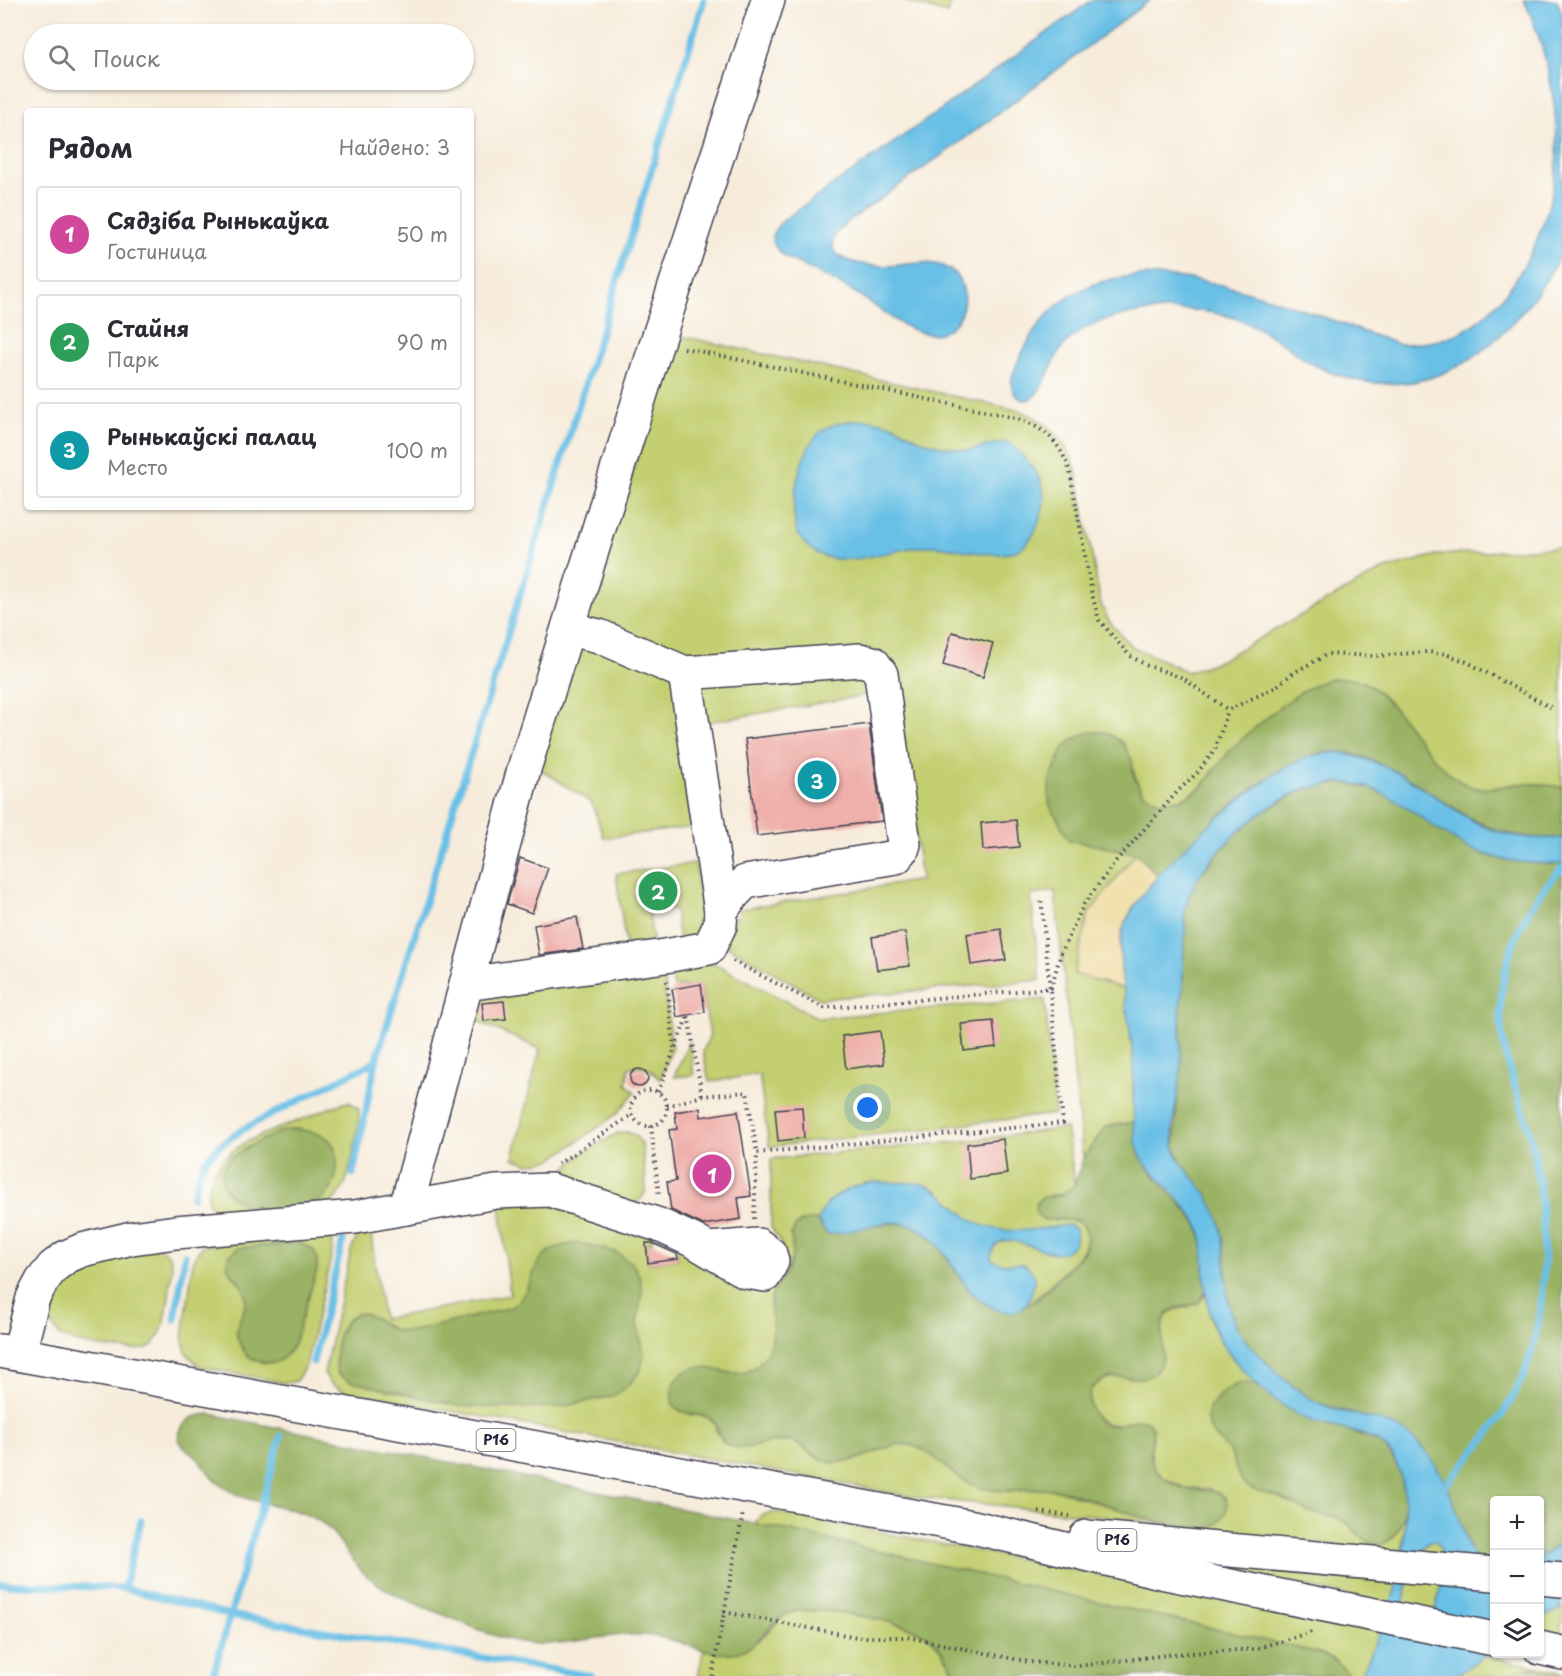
<!DOCTYPE html>
<html lang="ru">
<meta charset="utf-8">
<style>
:root{--surface:#fff;--page:#f7f7f7;--text:#2b2b33;--muted:#7c7c81;--line:#e1e1e2;--accent:#d1495b}
body{margin:0;font-family:"Playpen Sans",sans-serif;background:var(--page);color:var(--text)}
.controls{position:absolute;right:18px;bottom:18px;display:grid;overflow:hidden;border-radius:6px;box-shadow:0 2px 4px #0004}
.controls button{width:54px;height:54px;display:grid;place-items:center;padding:0;border:0;border-bottom:2px solid var(--line);background:var(--surface);color:var(--text);font:30px sans-serif}
.you{position:absolute;left:868px;top:1108px;width:21px;height:21px;margin:-15px;border:4px solid #fff;border-radius:50%;background:#1a73e8;box-shadow:0 0 0 9px #1a73e833}
.badge{display:grid;place-items:center;width:39px;height:39px;border-radius:50%;background:var(--accent);color:#fff;font-size:20px;font-weight:700}
.pin{position:absolute;translate:-50% -50%;border:3px solid #fff;box-shadow:0 2px 6px #0006}
.list{margin:0;padding:0;list-style:none}
h2{display:flex;justify-content:space-between;align-items:center;height:78px;margin:0;padding:0 24px;font-size:26px}
h2 small{font-size:20px;font-weight:400;color:var(--muted)}
.list li{display:grid;grid-template-columns:39px 1fr auto;gap:18px;align-items:center;box-sizing:border-box;height:96px;margin:0 12px 12px;padding:0 12px;border:2px solid var(--line);border-radius:6px}
.list b{display:block;font-size:22px;white-space:nowrap}
.list p{margin:0;font-size:20px;white-space:nowrap;color:var(--muted)}
.list em{font-size:20px;font-style:normal;color:var(--muted)}
.icon{flex:none;width:33px;height:33px;fill:none;stroke:currentColor;stroke-width:2;stroke-linecap:round;stroke-linejoin:round}
.map{position:relative;flex:none;width:1562px;height:1676px;overflow:hidden}
.search{position:absolute;background:var(--surface);box-shadow:0 2px 4px #0004;left:24px;top:24px;width:450px;height:66px;display:flex;align-items:center;gap:15px;box-sizing:border-box;padding:0 21px;border-radius:33px;color:var(--muted);font-size:22px}
.panel{position:absolute;background:var(--surface);box-shadow:0 2px 4px #0004;left:24px;top:108px;width:450px;height:402px;border-radius:6px}
.map>svg:first-child{display:block}
.green{fill:#c3cf71;stroke:#727856;stroke-width:1.5}
.forest{fill:#9ab263;stroke:#5e6a4f;stroke-width:1.5}
.sand{fill:#eeda9e;stroke:#887e6c;stroke-width:1.5}
.water{fill:#69c0e6;stroke:#467190;stroke-width:1.5;fill-rule:evenodd}
.lines{fill:none;stroke-linecap:round;stroke-linejoin:round}
.stream{stroke:#69c0e6;stroke-width:7}
.building{fill:#efb0ab}
.minor-casing{stroke:#424053;stroke-width:36}
.major-casing{stroke:#424053;stroke-width:36}
.path{stroke:#424053;stroke-width:4;stroke-dasharray:1.5 4.5;stroke-linecap:butt}
.minor{stroke:#fff;stroke-width:33}
.major{stroke:#fff;stroke-width:33}
.labels{text-anchor:middle;stroke-width:6;stroke-linejoin:round;paint-order:stroke}
.shield{fill:#fdfcf7;stroke:#646373;stroke-width:1.5}
.shield-label{font-size:14px;font-weight:bold;fill:#22223b}
</style>
<div class="map">
<svg width="1562" height="1676" viewBox="0 0 1562 1676">
<rect width="100%" height="100%" fill="#fdfcf7"/>
<filter id="ink" filterUnits="userSpaceOnUse"><feTurbulence type="fractalNoise" baseFrequency=".0167" numOctaves="2"/><feDisplacementMap in="SourceGraphic" scale="12" xChannelSelector="R" yChannelSelector="G"/><feConvolveMatrix kernelMatrix="1 2 1 2 8 2 1 2 1" color-interpolation-filters="sRGB"/></filter>
<filter id="wash" filterUnits="userSpaceOnUse"><feTurbulence type="fractalNoise" baseFrequency=".008" numOctaves="4" result="noise"/><feDisplacementMap in="SourceGraphic" scale="24" xChannelSelector="R" yChannelSelector="G"/><feGaussianBlur stdDeviation="1.35" result="paint"/><feColorMatrix in="noise" values="0 0 0 0 0 0 0 0 0 0 0 0 0 0 0 0 0 1.4 0 .05"/><feComposite in="paint" operator="in"/></filter>
<g filter="url(#wash)">
<rect width="100%" height="100%" fill="#f7ecdb"/>
<g class="green">
<path d="M901 0H951L947 14Z"/>
<path d="M677 335 1021 411C1050 423 1066 440 1076 469L1101 604 1109 621 1131 646 1188 672 1221 660 1382 570 1436 555 1562 547V787C1548 786 1534 783 1520 784 1508 784 1492 791 1479 789 1443 784 1399 712 1370 686L1215 768C1211 774 1207 783 1201 787 1187 800 1155 809 1142 791 1135 781 1133 771 1132 760L1069 840 1136 853 1089 913 1075 973 1125 989 1133 1057 1134 1122 1105 1127 1083 1159 1055 891 1031 895 1040 980 820 999 722 943 741 909 921 880 897 690 679 727 692 827 604 838 592 803 537 767Z"/>
<path d="M695 863 705 937 679 941 675 909 649 912 653 944 626 948 616 874Z"/>
<path d="M708 960 818 1018 1045 999 1055 1114 769 1147 759 1074 709 1082 703 1051 710 1035 701 985 674 987 668 964Z"/>
<path d="M662 965 672 1049 660 1080C651 1069 644 1063 629 1068L626 1084 635 1092 617 1114 551 1160 529 1164 513 1158 540 1049 470 1018 472 989Z"/>
<path d="M689 1041 694 1075 674 1077Z"/>
<path d="M348 1102 358 1107C362 1120 350 1175 343 1188 340 1195 336 1198 331 1203L218 1214C209 1207 206 1202 208 1191 216 1146 264 1134 300 1120 316 1114 332 1105 348 1102Z"/>
<path d="M1066 1128 1075 1184C1067 1192 1061 1196 1049 1195L1054 1221 1065 1219 1082 1223C1096 1246 1075 1260 1060 1275 1047 1288 1037 1299 1021 1309L791 1234C792 1241 793 1250 792 1257 789 1272 774 1283 771 1298 768 1309 774 1319 774 1330 774 1349 759 1371 739 1374 730 1375 721 1372 712 1369L691 1415 706 1416 714 1422 717 1433 729 1445 740 1448 768 1442H795L819 1459 829 1463 855 1460 896 1444 911 1445 926 1451 941 1461 955 1475 1010 1492 1040 1489 1059 1490 1091 1501 1202 1528 1214 1526 1224 1515 1210 1489 1185 1488 1164 1478 1154 1468 1149 1458 1153 1437 1131 1421C1107 1431 1085 1418 1090 1390 1103 1377 1114 1374 1132 1378L1162 1328 1165 1317 1173 1310 1188 1307 1204 1297 1205 1291C1208 1307 1211 1325 1219 1339 1242 1377 1280 1404 1315 1430 1345 1454 1375 1477 1405 1500V1524L1401 1554 1121 1518 914 1497 343 1391 331 1384 324 1373 351 1250 361 1230 369 1222 383 1319 510 1295 500 1204 537 1200 651 1228 652 1242 646 1243 648 1263 678 1259 676 1240 782 1246 771 1227V1159L956 1142Z"/>
<path d="M627 1132 636 1136 642 1144 646 1191 641 1199 635 1204 560 1178C566 1159 601 1143 618 1133Z"/>
<path d="M326 1234 332 1241V1253L306 1365 296 1381 285 1383 206 1368 198 1365 186 1353 183 1338 193 1263 197 1253 203 1246Z"/>
<path d="M158 1247C167 1252 171 1256 172 1267 169 1288 169 1332 151 1346 140 1355 74 1345 62 1337 39 1319 53 1283 73 1270 81 1265 91 1264 100 1262 119 1257 138 1252 158 1247Z"/>
<path d="M778 1512 1381 1630 1361 1676H1349C1342 1663 1332 1658 1319 1653L754 1524 761 1515Z"/>
<path d="M1432 1541 1437 1542C1449 1561 1440 1591 1435 1611L1402 1613C1404 1596 1415 1547 1432 1541Z"/>
<path d="M1171 1557 1398 1580 1391 1605Z"/>
<path d="M1562 1608V1635L1540 1630V1619Z"/>
<path d="M798 1610C829 1611 907 1619 930 1638 942 1648 949 1662 956 1676H698L704 1648 724 1653 759 1640 785 1615Z"/>
<path d="M1483 1655 1562 1672V1676H1456Z"/>
</g>
<g class="forest">
<path d="M1328 679C1336 679 1347 678 1355 679 1395 688 1426 768 1467 785 1485 793 1502 784 1521 784 1534 783 1549 786 1562 787V838C1502 840 1481 826 1432 794 1404 776 1371 753 1337 752 1278 750 1196 837 1158 877L1136 853 1069 840 1049 803V782L1064 747 1071 741 1089 732H1106L1123 743 1132 760 1134 777 1143 793 1160 801 1183 799 1202 787 1231 749 1273 712 1304 690Z"/>
<path d="M1341 782C1351 784 1363 786 1372 789 1408 802 1434 830 1467 847 1496 862 1530 864 1562 864V1543L1540 1557V1500H1494V1567L1480 1562 1471 1554 1452 1498 1440 1473 1394 1426 1315 1402 1295 1388 1255 1352 1240 1334 1231 1312 1226 1286 1225 1256 1195 1180 1182 1164 1174 1145 1181 1042 1180 1005 1183 977 1182 957 1185 933V910L1192 885 1232 837 1266 810 1305 789Z"/>
<path d="M1134 1122 1136 1140 1149 1170 1190 1214 1199 1229 1203 1243 1205 1291 1200 1302C1192 1307 1182 1305 1173 1310 1150 1322 1174 1356 1154 1373 1135 1389 1118 1362 1090 1390 1089 1398 1089 1404 1093 1412 1107 1442 1133 1411 1148 1422 1162 1433 1137 1458 1164 1478 1169 1482 1178 1486 1184 1488 1200 1492 1238 1485 1224 1516 1207 1553 1088 1494 1059 1490 1027 1485 1001 1498 970 1484 947 1474 935 1450 909 1445 893 1442 885 1449 871 1454 859 1459 846 1462 833 1462 817 1463 808 1446 793 1442 774 1437 756 1450 738 1448 716 1445 721 1431 713 1421 702 1409 668 1422 672 1392 673 1385 677 1378 683 1373 708 1352 743 1398 767 1352 773 1341 774 1331 772 1319 765 1284 786 1284 792 1257 794 1246 788 1234 797 1225 803 1219 811 1219 818 1221L822 1228 864 1227 893 1223 911 1225 928 1234 938 1245 968 1289 1009 1311 1021 1309 1039 1298 1079 1258 1085 1250 1087 1239 1086 1230 1082 1223 1075 1220H1045L1038 1216 1035 1209 1037 1202 1042 1197 1058 1196 1067 1191 1075 1184 1083 1159 1105 1127Z"/>
<path d="M297 1129C306 1131 316 1132 324 1136 344 1148 339 1183 324 1198 315 1206 270 1210 257 1208 233 1205 207 1181 231 1158 238 1152 270 1135 279 1132 285 1130 291 1130 297 1129Z"/>
<path d="M299 1243 314 1250 317 1258V1270L293 1346C287 1355 280 1364 268 1363 259 1363 248 1358 244 1351 226 1324 246 1321 246 1298 245 1277 209 1268 238 1248Z"/>
<path d="M579 1243 616 1252 632 1263 640 1277 642 1291 637 1323 644 1353 641 1370 629 1385 613 1396 559 1407 508 1408 458 1406 349 1381 337 1373C334 1355 335 1324 354 1315 371 1308 383 1329 400 1331 413 1333 427 1328 440 1325 464 1319 488 1313 512 1307 545 1279 522 1248 579 1243Z"/>
<path d="M1243 1382 1253 1384 1266 1391 1282 1405 1382 1444C1397 1460 1409 1487 1405 1510 1403 1523 1394 1544 1379 1544 1359 1543 1356 1527 1342 1520 1334 1515 1324 1516 1315 1514 1302 1511 1291 1501 1278 1497 1268 1493 1257 1493 1248 1487 1236 1478 1237 1468 1232 1456 1228 1447 1219 1442 1214 1435 1194 1411 1222 1389 1243 1382Z"/>
<path d="M210 1414 796 1532 1319 1653C1332 1658 1342 1663 1349 1676H956C949 1661 941 1646 927 1636 906 1621 809 1603 787 1614 766 1624 758 1650 733 1653 706 1655 679 1639 653 1636 616 1631 582 1643 545 1644 529 1645 511 1640 496 1636 481 1632 467 1624 454 1619 425 1607 393 1597 368 1577 347 1560 340 1531 314 1518 283 1502 244 1506 217 1482 210 1476 206 1468 200 1461 192 1453 183 1448 178 1439 181 1421 192 1415 210 1414Z"/>
<path d="M1539 1667 1562 1672V1676H1501L1523 1669Z"/>
</g>
<path class="sand" d="M1136 853 1158 877C1144 892 1127 912 1122 932 1117 949 1123 971 1125 989L1074 974 1089 913Z"/>
<g class="water">
<path d="M1092 0H1150L956 145 845 224C810 256 857 266 884 266 903 266 921 260 939 265 978 274 968 336 930 334 903 332 877 305 854 292 832 279 808 268 785 257 767 241 769 233 786 218L936 113Z"/>
<path d="M1524 0H1557L1562 15C1562 70 1562 125 1562 180 1562 198 1562 231 1562 248 1559 263 1540 289 1531 301 1481 366 1417 402 1335 374 1308 365 1289 347 1265 332 1231 311 1192 307 1153 311 1120 314 1083 321 1061 349 1052 360 1037 415 1017 396 1003 384 1020 358 1026 346 1097 207 1294 311 1399 344 1422 344 1444 342 1465 330 1522 295 1558 210 1557 145 1556 96 1545 45 1524 0Z"/>
<path d="M871 420C879 422 889 423 897 427 904 430 910 435 917 438 931 445 949 448 965 450 980 451 1001 437 1013 445 1018 449 1021 455 1025 459 1032 467 1039 474 1042 485 1048 501 1038 532 1026 544 1006 565 960 547 934 546 898 545 862 566 826 557 815 554 801 543 797 532 788 506 800 446 823 430 837 421 854 420 871 420Z"/>
<path d="M1337 752C1359 756 1379 763 1398 773 1428 789 1454 812 1485 827 1509 838 1536 839 1562 838V864C1530 864 1499 862 1469 848 1427 828 1391 784 1341 782 1335 782 1328 785 1322 786 1316 787 1309 787 1304 789 1261 805 1196 862 1186 906 1183 916 1186 927 1185 938 1183 951 1183 962 1183 975 1183 992 1179 1009 1180 1026 1180 1038 1181 1051 1181 1064 1181 1088 1169 1124 1174 1146 1179 1167 1198 1180 1209 1198 1214 1207 1218 1217 1221 1227 1230 1262 1219 1306 1243 1337 1257 1356 1297 1393 1319 1403 1359 1421 1394 1413 1426 1452 1444 1473 1453 1500 1462 1526 1465 1535 1467 1547 1473 1555 1478 1562 1486 1564 1494 1567V1648L1456 1676H1361C1371 1651 1384 1627 1392 1600 1404 1562 1414 1493 1393 1457 1376 1427 1331 1431 1304 1418 1278 1406 1246 1377 1229 1353 1209 1327 1205 1296 1204 1265 1203 1253 1204 1241 1200 1230 1192 1212 1174 1193 1160 1179 1153 1172 1145 1166 1141 1157 1129 1131 1135 1087 1133 1058 1131 1023 1114 961 1123 930 1136 881 1251 784 1298 761 1310 755 1324 753 1337 752ZM1432 1541 1437 1542C1449 1561 1440 1592 1435 1611L1402 1613C1404 1596 1415 1547 1432 1541Z"/>
<path d="M873 1182C890 1184 914 1180 929 1186 945 1193 955 1208 969 1218 996 1238 1038 1229 1069 1225 1085 1233 1073 1253 1058 1253 1039 1255 995 1220 991 1259 1007 1271 1024 1253 1035 1277 1033 1287 1031 1305 1020 1310 1003 1318 978 1301 968 1288 951 1266 940 1237 913 1226 884 1214 856 1235 827 1234L818 1221C824 1198 851 1185 873 1182Z"/>
<path d="M1562 1543V1608L1540 1619V1557Z"/>
</g>
<g class="lines">
<g class="stream">
<path d="M353 1174 376 1061 704 0"/>
<path d="M193 1197 198 1177 205 1161 221 1144 247 1127 376 1061"/>
<path d="M175 1320 185 1255"/>
<path d="M313 1362 343 1240"/>
<path d="M1440 1492C1474 1452 1515 1409 1530 1357 1550 1289 1546 1216 1533 1146 1527 1119 1517 1094 1509 1068 1487 996 1510 921 1562 868"/>
<path d="M0 1584 124 1588 230 1615 591 1676"/>
<path d="M124 1588 141 1521"/>
<path d="M213 1676 281 1436"/>
</g>
</g>
<g id="blocks">
<g class="building">
<path d="M952 632 993 643 983 677 943 665Z"/>
<path d="M869 724 882 821 757 836 745 739Z"/>
<path d="M1016 820 1019 847 983 850 981 823Z"/>
<path d="M520 858 548 868 532 913 507 904Z"/>
<path d="M577 917 583 949 539 955 534 925Z"/>
<path d="M1001 929 1006 960 971 965 967 934Z"/>
<path d="M905 932 910 966 877 970 872 937Z"/>
<path d="M701 984 705 1012 677 1017 672 989Z"/>
<path d="M504 1001 506 1019 484 1021 482 1003Z"/>
<path d="M993 1021 996 1047 964 1051 961 1024Z"/>
<path d="M880 1031 884 1064 846 1069 842 1036Z"/>
<circle cx="639" cy="1078" r="9"/>
<path d="M802 1107 804 1138 778 1141 775 1109Z"/>
<path d="M700 1108 701 1117 738 1111 751 1196 738 1198 741 1219 703 1225 671 1210 667 1182 676 1181 669 1130 677 1129 675 1112Z"/>
<path d="M1003 1139 1007 1174 970 1179 967 1144Z"/>
<path d="M646 1243H652L677 1254 678 1259 648 1263Z"/>
</g>
</g>
</g>
<g filter="url(#ink)">
<use href="#blocks" fill-opacity="0" stroke="#424053" stroke-width="1.5"/>
<g class="lines">
<defs>
<g id="minor">
<path d="M685 673 721 911"/>
<path d="M466 984 665 956 709 948 720 925 721 911 730 898 745 882 896 857 902 850 904 844 881 674 873 663 860 660 685 673 599 636 569 629"/>
<path d="M406 1208 524 769 657 342 768 0"/>
<path d="M19 1353 33 1298 42 1281 53 1267 66 1257 82 1250 132 1238 176 1232 355 1217 496 1192 550 1190 659 1225 694 1241 746 1272 765 1275 772 1261 770 1254 758 1245 708 1249"/>
</g>
<g id="major">
<path d="M0 1351 973 1527 1161 1572 1494 1639"/>
<path d="M1086 1537 1494 1574"/>
<path d="M1540 1578 1562 1580"/>
<path d="M1540 1648 1562 1653"/>
</g>
</defs>
<use href="#minor" class="minor-casing"/>
<use href="#major" class="major-casing"/>
<g class="path">
<path d="M684 348 1012 417C1045 427 1059 440 1070 472L1092 594 1099 620 1129 655 1146 665 1183 678 1228 710 1274 688 1293 673 1328 654 1375 656 1427 652 1446 654 1467 662 1554 709"/>
<path d="M733 961 824 1008 1051 988 1061 953 1084 904 1116 861 1179 790 1197 773 1215 750 1228 710"/>
<path d="M667 981 674 1048"/>
<circle cx="649" cy="1108" r="18"/>
<path d="M658 1092 688 1015 702 1096"/>
<path d="M667 1106 702 1096 747 1092 757 1153 1063 1123 1041 897"/>
<path d="M651 1126 659 1196"/>
<path d="M558 1164 633 1114"/>
<path d="M754 1219 757 1153"/>
<path d="M1039 1512 1070 1516"/>
<path d="M724 1612 857 1637H907L1029 1662 1078 1666 1175 1654 1254 1649 1315 1631"/>
<path d="M712 1676 743 1513"/>
</g>
<use href="#minor" class="minor"/>
<use href="#major" class="major"/>
</g>
</g>
<g class="labels">
<g class="shield">
<rect x="476.5" y="1429" width="39" height="22" rx="4.5"/>
<rect x="1097.5" y="1529" width="39" height="22" rx="4.5"/>
</g>
<g class="shield-label">
<text x="496" y="1445">Р16</text>
<text x="1117" y="1545">Р16</text>
</g>
</g>
</svg>
<div class="controls">
<button>+</button>
<button>−</button>
<button><svg class="icon" aria-label="layers" viewBox="0 0 24 24"><path d="M12 4l9 5-9 5-9-5zM3 14l9 5 9-5"/></svg></button>
</div>
<div class="you"></div>
<div class="pin badge" style="left:712px;top:1174px;background:#d1479c">1</div>
<div class="pin badge" style="left:658px;top:891px;background:#2e9e5b">2</div>
<div class="pin badge" style="left:817px;top:780px;background:#0f9aa8">3</div>
<div class="search"><svg class="icon" aria-label="search" viewBox="0 0 24 24"><circle cx="10" cy="10" r="6"/><path d="M15 15l6 6"/></svg>Поиск</div>
<section class="panel">
<h2>Рядом<small>Найдено: 3</small></h2>
<ul class="list">
<li><span class="badge" style="background:#d1479c">1</span><div><b>Сядзіба Рынькаўка</b><p>Гостиница</p></div><em>50 m</em></li>
<li><span class="badge" style="background:#2e9e5b">2</span><div><b>Стайня</b><p>Парк</p></div><em>90 m</em></li>
<li><span class="badge" style="background:#0f9aa8">3</span><div><b>Рынькаўскi палац</b><p>Место</p></div><em>100 m</em></li>
</ul>
</section>
</div>
